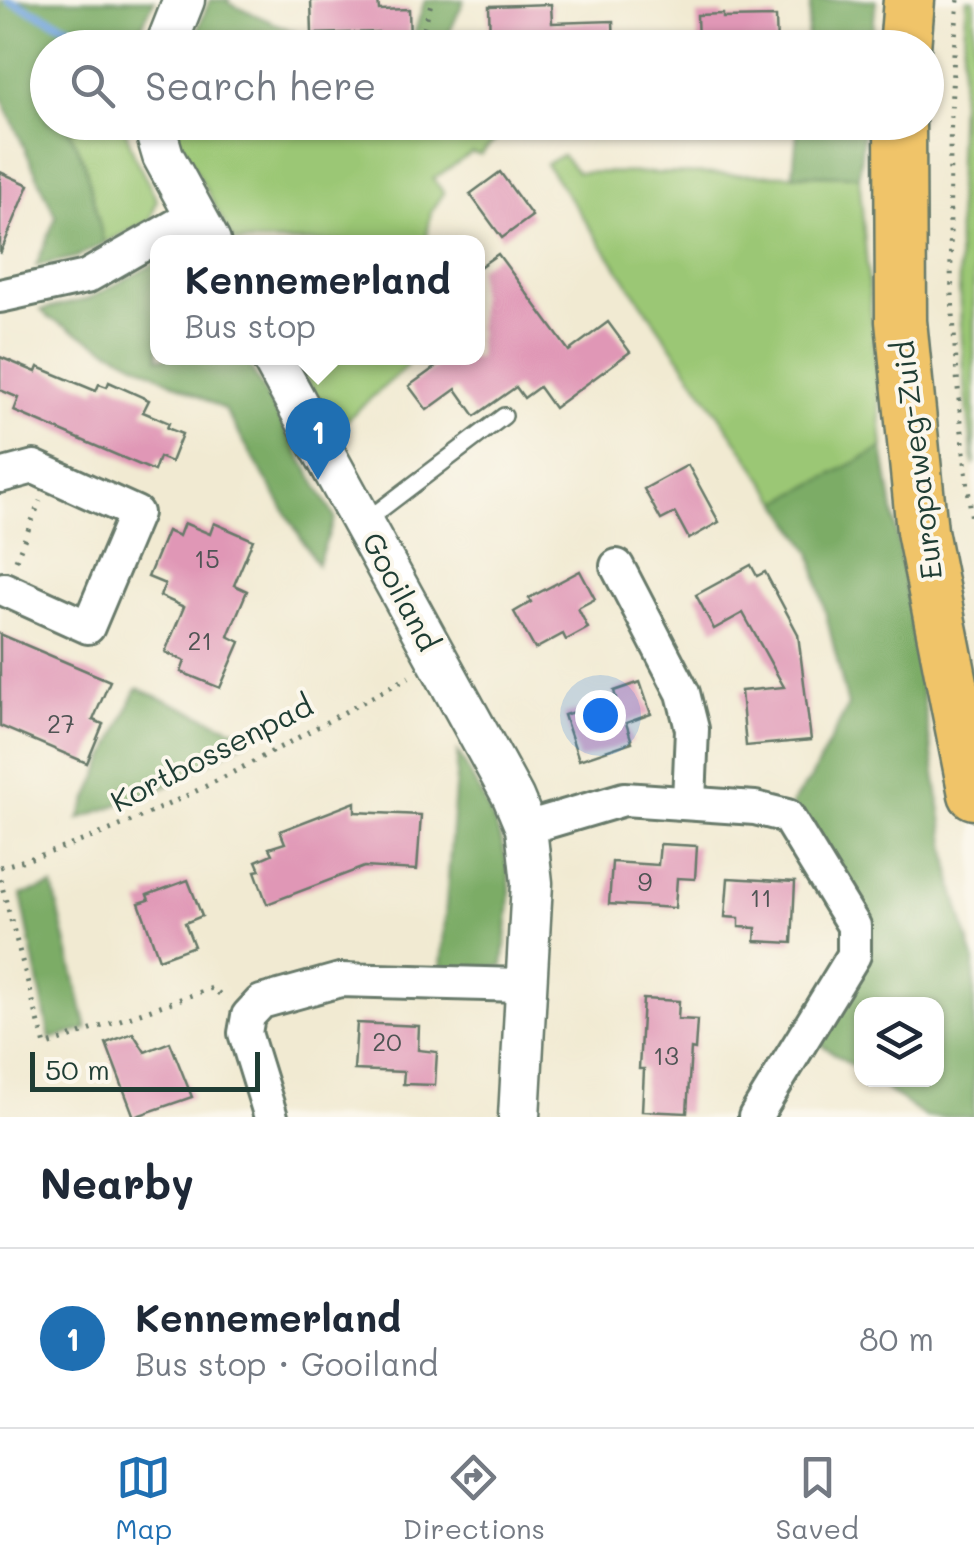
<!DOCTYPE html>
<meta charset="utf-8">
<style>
:root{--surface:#fff;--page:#f6f6f7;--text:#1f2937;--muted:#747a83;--line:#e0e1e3;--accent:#1f6fb2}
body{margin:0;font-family:Mali,sans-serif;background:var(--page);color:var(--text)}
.controls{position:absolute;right:30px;bottom:30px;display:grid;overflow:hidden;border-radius:20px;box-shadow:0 2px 8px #0004}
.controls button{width:90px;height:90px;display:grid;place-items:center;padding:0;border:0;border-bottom:2px solid var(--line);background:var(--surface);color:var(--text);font:50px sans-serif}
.scale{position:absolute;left:30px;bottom:25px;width:230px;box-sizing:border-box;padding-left:10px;border:5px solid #1f3d34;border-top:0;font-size:28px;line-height:35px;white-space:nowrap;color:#1f3d34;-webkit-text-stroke:8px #fbf7ec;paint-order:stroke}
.you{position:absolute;left:600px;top:715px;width:35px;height:35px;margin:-25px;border:8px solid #fff;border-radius:50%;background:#1a73e8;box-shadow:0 0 0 15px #1a73e833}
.badge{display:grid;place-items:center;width:65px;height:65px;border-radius:50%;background:var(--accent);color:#fff;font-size:32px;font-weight:700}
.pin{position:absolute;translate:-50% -82px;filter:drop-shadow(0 2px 5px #0008)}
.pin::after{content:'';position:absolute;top:52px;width:35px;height:30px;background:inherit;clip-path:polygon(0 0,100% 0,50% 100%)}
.popup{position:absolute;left:150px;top:235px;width:335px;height:130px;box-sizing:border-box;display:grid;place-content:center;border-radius:20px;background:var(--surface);filter:drop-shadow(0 2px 8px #0005);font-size:32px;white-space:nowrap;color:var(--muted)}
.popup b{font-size:38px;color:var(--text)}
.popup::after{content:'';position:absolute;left:50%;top:100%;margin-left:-20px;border:20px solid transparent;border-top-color:var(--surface)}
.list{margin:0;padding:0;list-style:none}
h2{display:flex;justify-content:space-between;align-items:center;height:130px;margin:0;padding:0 40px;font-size:42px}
h2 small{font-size:32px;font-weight:400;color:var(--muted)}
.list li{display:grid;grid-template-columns:65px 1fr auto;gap:30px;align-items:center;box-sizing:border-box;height:180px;padding:0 40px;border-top:2px solid var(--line)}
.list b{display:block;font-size:38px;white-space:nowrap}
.list p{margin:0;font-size:32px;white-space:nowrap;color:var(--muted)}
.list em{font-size:32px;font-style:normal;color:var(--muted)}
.icon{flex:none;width:55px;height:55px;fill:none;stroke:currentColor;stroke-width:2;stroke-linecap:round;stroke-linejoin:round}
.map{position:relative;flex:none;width:974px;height:1117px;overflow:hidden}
.search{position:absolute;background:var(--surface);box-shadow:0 2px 8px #0004;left:30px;right:30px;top:30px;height:110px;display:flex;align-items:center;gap:25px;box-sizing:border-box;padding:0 35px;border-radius:55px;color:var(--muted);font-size:38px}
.sheet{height:310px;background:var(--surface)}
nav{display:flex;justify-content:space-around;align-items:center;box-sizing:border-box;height:140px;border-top:2px solid var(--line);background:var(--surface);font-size:28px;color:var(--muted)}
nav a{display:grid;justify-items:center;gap:5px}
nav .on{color:var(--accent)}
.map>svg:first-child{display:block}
.green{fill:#9bc774;stroke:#5d8254;stroke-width:2.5}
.forest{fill:#7cac66;stroke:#4e744d;stroke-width:2.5}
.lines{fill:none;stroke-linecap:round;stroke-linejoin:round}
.stream{stroke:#6fa3db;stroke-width:9}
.building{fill:#e097b6}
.service-casing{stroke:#687a6b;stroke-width:20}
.minor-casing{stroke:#687a6b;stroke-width:38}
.tertiary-casing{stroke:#687a6b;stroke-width:45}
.primary-casing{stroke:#687a6b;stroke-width:55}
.path{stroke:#687a6b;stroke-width:5;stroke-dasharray:2.5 8;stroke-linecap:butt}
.service{stroke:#fff;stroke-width:15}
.minor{stroke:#fff;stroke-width:32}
.tertiary{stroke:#fff;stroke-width:40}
.primary{stroke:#f0c469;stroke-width:50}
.labels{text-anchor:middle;stroke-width:8;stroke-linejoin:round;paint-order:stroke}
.number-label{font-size:25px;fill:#4f5454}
.street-label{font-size:30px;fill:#1f3d34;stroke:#fbf7ec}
</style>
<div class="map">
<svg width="974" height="1117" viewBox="0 0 974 1117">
<rect width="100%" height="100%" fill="#fbf7ec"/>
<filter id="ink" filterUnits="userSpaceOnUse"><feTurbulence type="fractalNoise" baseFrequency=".01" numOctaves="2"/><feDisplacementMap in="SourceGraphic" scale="20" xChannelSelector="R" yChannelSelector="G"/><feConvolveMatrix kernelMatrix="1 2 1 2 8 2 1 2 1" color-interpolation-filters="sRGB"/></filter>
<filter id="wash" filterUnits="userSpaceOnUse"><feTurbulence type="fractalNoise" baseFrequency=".0048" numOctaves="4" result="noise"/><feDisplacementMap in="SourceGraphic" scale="40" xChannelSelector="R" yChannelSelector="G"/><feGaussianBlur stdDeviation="2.25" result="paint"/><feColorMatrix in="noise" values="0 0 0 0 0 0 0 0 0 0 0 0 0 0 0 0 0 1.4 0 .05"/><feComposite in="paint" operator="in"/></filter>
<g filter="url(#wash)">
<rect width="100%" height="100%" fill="#f1ead2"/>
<g class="green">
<path d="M967 0H974V466C954 311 953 155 967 0Z"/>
<path d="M66 123H123L135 158 157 200 150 221 104 243 85 165Z"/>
<path d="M175 123H272L293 132 325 134 381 123H513L480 155 472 153 433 179 444 193 431 212 426 242H234L176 133Z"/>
<path d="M562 155 577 172 859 176 883 448 779 502 546 164Z"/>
<path d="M295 358H408L406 367 334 431Z"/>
</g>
<g class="forest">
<path d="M0 0H154L132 47H95L65 35 60 47 48 48V122L66 123 85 165 104 243 77 257 36 266 56 217 0 94Z"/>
<path d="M210 0H229L228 3 329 47H194L191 46Z"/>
<path d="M425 0H464L443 47H410Z"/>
<path d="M811 0H876L871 47H806Z"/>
<path d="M798 123H864L859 176 793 174Z"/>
<path d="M158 262V358H245L335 518 317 565 225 410 49 318 41 310 88 299Z"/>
<path d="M883 448 953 887 974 960V1117H925L873 1080H936V1004H862L861 1072 819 1043 872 943 866 924 791 804 811 778 848 706 811 552 779 502Z"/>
<path d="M137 688 252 737 167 786 79 819Z"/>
<path d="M458 752C481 795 507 836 510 886 511 912 505 940 503 966L441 969Z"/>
<path d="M53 886 87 1029 50 1039 21 895Z"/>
</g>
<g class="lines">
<path class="stream" d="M8 0 75 30"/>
</g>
<g id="blocks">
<g class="building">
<path d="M311 0H378L379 10 409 9 410 41 378 42V32L312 34Z"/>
<path d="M551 4 552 23 613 21 614 48H551V42L490 43 489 6Z"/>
<path d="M723 14V18L776 17 777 48H723V42L698 43 697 15Z"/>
<path d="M0 172 29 185 0 254Z"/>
<path d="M500 172 532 216 502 238 470 194Z"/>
<path d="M498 254 569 351 608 322 630 352 554 408 539 387 524 398 516 387 475 416 456 389 427 410 409 386 448 358H478V268Z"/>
<path d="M0 357 36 372 38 367 96 391 99 384 107 387 109 382 149 400 143 412 169 423 167 428 182 434 171 462 159 457 154 471 14 411 19 398 0 390Z"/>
<path d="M688 465 719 522 689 539 675 513 661 520 644 489Z"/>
<path d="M184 523 210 534 214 523 253 540 234 585 247 591 228 636 240 642 220 688 181 672 185 661 165 652 184 607 160 596 165 584 148 577 167 531 179 536Z"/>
<path d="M751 565 757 576 765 572 798 634 811 740 746 746 741 691 784 687 743 613 714 629 696 595Z"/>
<path d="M580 571 595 599 578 608 588 628 566 640 563 634 535 649 514 612 531 602 529 598Z"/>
<path d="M0 634 110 681 93 720 103 724 87 763 0 726Z"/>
<path d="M640 682 651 714 626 723 632 742 579 760 564 715 616 698 614 691Z"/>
<path d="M355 802V812L421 815 417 870 364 867 267 904 255 871 260 870 256 861 272 854 269 848 285 843 280 831Z"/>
<path d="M660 844 697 846 695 879 677 878 675 908 609 904 612 862 658 865Z"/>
<path d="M728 878 795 882 792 943 755 941 756 928 739 927V918L725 917Z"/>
<path d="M188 880 202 916 185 923 194 946 159 959 139 903 149 900 147 895Z"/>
<path d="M643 999 679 1001 678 1019 697 1020 695 1050 691 1049 687 1113 642 1111 644 1069H639Z"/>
<path d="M357 1023 419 1026 418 1050 437 1052 435 1085 403 1084 404 1072 354 1070Z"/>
<path d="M133 1033 145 1052 170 1042 192 1097 134 1117 106 1043Z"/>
</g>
</g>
</g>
<g filter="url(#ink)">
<use href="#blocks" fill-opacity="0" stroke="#687a6b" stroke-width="2.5"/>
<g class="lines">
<defs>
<path id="service" d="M363 523 504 416"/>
<g id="minor">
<path d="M0 296 86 277 195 215"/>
<path d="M0 476 34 467 136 513 88 627 4 589"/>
<path d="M617 566 683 693 692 729 689 801"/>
<path d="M526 828 624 799 755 808 787 816 854 926V955L755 1117"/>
<path d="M271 1117 245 1033 248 1016 261 1002 340 980 525 985"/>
</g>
<g id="tertiary">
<path d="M165 48 184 0"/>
<path d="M153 122 163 156 210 242"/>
<path d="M272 358 513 797 526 828 532 883 519 1117"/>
</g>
<g id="primary">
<path d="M905 48 909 0"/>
<path d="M900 122 901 321 922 531 974 794"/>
</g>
</defs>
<use href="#service" class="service-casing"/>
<use href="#minor" class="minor-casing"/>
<use href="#tertiary" class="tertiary-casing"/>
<use href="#primary" class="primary-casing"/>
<g class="path">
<path d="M958 0C942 183 950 354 974 536"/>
<path d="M418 48 432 0"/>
<path d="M16 560 40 501"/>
<path d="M0 867C146 829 276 748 409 677"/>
<path d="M0 879 45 1046 212 988 226 999"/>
</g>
<use href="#service" class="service"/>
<use href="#minor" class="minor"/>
<use href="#tertiary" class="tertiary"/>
<use href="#primary" class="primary"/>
</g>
</g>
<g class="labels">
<g class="number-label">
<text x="207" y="568">15</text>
<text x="200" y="650">21</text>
<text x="61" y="733">27</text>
<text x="645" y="891">9</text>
<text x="761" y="907">11</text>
<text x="387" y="1051">20</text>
<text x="666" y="1065">13</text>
</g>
<g class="street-label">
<text transform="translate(918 460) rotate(-97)" y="10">Europaweg-Zuid</text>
<text transform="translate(400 592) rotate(62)" y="10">Gooiland</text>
<text transform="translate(212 754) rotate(-27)" y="10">Kortbossenpad</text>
</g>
</g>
</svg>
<div class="controls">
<button><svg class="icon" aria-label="layers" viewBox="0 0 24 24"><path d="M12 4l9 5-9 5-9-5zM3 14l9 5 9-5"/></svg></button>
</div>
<div class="scale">50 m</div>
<div class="you"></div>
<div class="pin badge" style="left:318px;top:480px">1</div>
<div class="popup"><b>Kennemerland</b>Bus stop</div>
<div class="search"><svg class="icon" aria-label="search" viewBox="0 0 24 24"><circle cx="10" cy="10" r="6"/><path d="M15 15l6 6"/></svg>Search here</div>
</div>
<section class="sheet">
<h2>Nearby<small></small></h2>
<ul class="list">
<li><span class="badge">1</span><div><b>Kennemerland</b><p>Bus stop · Gooiland</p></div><em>80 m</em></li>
</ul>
</section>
<nav>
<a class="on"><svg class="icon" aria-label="map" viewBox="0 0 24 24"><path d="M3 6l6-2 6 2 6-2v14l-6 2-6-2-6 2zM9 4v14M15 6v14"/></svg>Map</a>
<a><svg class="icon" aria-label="directions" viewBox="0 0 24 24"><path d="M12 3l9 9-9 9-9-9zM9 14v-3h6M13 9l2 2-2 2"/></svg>Directions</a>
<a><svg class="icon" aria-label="saved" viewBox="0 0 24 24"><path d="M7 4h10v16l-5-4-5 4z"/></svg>Saved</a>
</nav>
